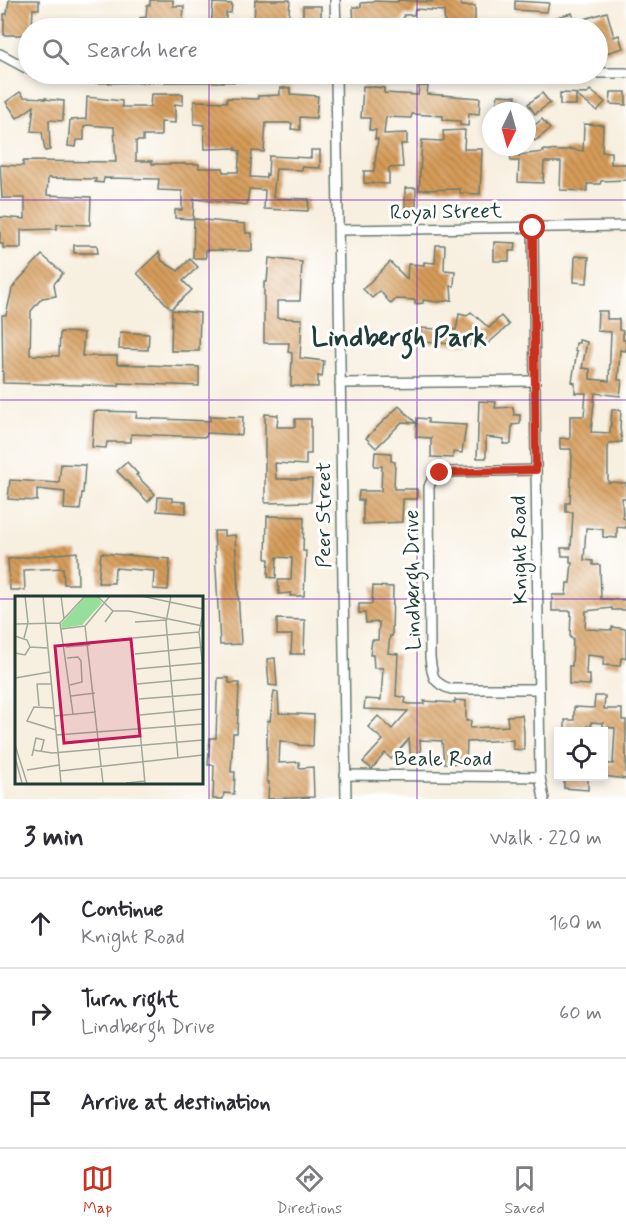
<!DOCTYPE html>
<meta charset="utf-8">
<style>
:root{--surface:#fff;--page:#f7f7f7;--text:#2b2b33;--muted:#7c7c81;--line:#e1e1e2;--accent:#c8321e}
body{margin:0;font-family:Mynerve,sans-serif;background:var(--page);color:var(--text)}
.controls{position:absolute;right:18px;bottom:18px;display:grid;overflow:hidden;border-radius:0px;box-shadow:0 3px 9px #0003}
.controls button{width:54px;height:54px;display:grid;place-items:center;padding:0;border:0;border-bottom:2px solid var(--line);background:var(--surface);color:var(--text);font:30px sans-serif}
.compass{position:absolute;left:482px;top:102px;width:54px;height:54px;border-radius:50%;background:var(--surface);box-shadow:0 3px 9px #0003;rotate:185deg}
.stop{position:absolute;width:18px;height:18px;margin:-14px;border:4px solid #c8321e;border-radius:50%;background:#fff}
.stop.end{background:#c8321e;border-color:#fff;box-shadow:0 2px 6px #0008}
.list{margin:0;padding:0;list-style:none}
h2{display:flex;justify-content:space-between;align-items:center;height:78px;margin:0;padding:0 24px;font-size:26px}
h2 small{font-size:20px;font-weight:400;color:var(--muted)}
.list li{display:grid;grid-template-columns:39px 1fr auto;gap:18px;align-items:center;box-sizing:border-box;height:90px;padding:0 24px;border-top:2px solid var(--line)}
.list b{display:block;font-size:22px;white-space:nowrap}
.list p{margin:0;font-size:20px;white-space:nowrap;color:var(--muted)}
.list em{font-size:20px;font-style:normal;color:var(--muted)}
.icon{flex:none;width:33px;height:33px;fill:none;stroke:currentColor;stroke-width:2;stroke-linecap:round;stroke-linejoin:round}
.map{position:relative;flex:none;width:626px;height:799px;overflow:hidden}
.search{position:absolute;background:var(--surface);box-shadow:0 3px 9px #0003;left:18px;right:18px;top:18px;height:66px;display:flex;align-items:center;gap:15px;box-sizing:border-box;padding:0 21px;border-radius:33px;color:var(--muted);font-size:22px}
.sheet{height:348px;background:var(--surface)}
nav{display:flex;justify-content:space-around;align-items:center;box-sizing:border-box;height:84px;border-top:2px solid var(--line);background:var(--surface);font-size:16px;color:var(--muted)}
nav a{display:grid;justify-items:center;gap:3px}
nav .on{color:var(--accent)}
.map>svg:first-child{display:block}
.building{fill:url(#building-back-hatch)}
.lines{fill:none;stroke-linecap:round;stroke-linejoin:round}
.street-casing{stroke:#6b7b70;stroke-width:12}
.street{stroke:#fff;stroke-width:9}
.route{stroke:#c8321e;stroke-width:8}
.grid{fill:none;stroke:#7b2cbf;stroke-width:1.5;stroke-opacity:0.55}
.labels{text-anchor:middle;stroke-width:6;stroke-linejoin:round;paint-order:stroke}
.street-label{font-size:21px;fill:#1f3d34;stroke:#fff}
.district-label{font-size:27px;font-weight:bold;fill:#1f3d34;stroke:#fff}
.inset-road{fill:none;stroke:#a1a89b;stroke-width:1.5}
.view{fill:#c2185b;fill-opacity:0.15;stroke:#c2185b;stroke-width:3}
.inset-edge{fill:none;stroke:#1f3d34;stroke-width:3}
</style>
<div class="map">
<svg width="626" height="799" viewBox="0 0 626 799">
<defs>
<pattern id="building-back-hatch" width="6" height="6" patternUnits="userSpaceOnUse" patternTransform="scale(1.5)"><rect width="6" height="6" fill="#d69b59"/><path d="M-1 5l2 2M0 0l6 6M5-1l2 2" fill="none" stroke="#ad804a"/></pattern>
</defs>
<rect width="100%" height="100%" fill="#fff"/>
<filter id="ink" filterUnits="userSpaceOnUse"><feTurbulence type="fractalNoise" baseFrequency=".0167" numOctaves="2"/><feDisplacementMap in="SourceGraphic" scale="12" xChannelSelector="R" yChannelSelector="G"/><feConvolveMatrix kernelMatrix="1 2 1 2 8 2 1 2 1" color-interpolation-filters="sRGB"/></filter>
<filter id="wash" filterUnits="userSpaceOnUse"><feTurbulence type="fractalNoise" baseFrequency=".008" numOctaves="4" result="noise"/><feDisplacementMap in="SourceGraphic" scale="24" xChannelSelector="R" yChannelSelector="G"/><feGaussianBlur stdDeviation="1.35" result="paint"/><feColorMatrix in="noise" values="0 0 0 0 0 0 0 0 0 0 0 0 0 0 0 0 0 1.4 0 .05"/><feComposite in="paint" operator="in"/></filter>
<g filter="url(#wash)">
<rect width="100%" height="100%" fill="#f7efdf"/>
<g id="blocks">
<g class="building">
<path d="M9 0H39V9H33L32 28H28V35H4V14H7Z"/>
<path d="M150 0H173V6H184L183 21 168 20 176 28H140V18L146 17 147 5H150Z"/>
<path d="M255 0H290L288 25 268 24V28H258L259 24H254Z"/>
<path d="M398 0 432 2V0H441L461 2V6H475V28H445L444 11 415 9 414 15H404L403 22H391V28H354L353 7H361V3L374 2V1L398 2Z"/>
<path d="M515 1 549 3 547 12 515 10Z"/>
<path d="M213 3 232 4 231 13H226V28H211Z"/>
<rect x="303" y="6" width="18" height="22"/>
<path d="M607 12 614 37 619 35 623 48 606 53 605 51 597 53V28H560L557 17 572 13 575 22Z"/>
<path d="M363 86 384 88V93L418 95 419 86H428L427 94 480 98 479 114 469 113 468 126 460 125V121L443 120V116L412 114 411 118 386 117 384 134 407 133V144H401L403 167 389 168V184L364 183V171H374L378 139H375L376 130H369L370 118H361Z"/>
<path d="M280 88H290V94L318 96 316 118 300 117V130L291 129 292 123H266L264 152 252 151 250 177 266 178V174L268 175 269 156 311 158V150H320V168L302 167V170L276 169 273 198 309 199 308 211 264 209 265 190 249 189 247 205 194 199 193 219 175 218V210H182V191L158 190 159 179 104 178 103 183 95 182 96 179 48 178 47 195 91 197 90 225 57 224V229L21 230V248H3V244H0V217L25 219V198H2L0 165 23 166V161L116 162 114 127 87 125 84 127V140H77L76 147 68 146 70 120 86 119 87 97 122 101V107H150L151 94H183V105L175 104V123L161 122V136H143V141H136V161H152V164H199V168H223V172H238L240 151 235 150 236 148 205 149 204 125 194 124V101L227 102V98L258 99V96L280 95Z"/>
<path d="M590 90 605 102 597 111 576 95V105H560V93L587 94Z"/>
<path d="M20 92 24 97 46 98 44 99 64 101 63 121 49 120 50 150 45 151 42 132 31 131 34 106 17 118 6 102Z"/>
<path d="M611 92H626V105L610 104Z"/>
<path d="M542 93 550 103 535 114 528 104Z"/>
<path d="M498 95 516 96 514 111H496Z"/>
<path d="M542 119 550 129 535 141 528 131Z"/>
<path d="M584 124 603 125 602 152H611V164H626V180L601 181 600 184H587V191L560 190 561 162H544L543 183 518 182 519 161H511L510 151 518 150 519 158V155L544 152 543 150 562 151 570 149 583 151Z"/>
<path d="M465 130 464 149H482L480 194 460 193V189L419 190 422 140 441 141 444 140 443 131Z"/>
<rect x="405" y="188" width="11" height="23"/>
<path d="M194 219 245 224 246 233H252V251L206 250V258H193Z"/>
<path d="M494 242 516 243 515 251H509V261H494Z"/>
<path d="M74 245H97L98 253H74Z"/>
<path d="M436 245H445L444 270 455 271 454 286H451L452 300 438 302 423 300V303L415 304V300L396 299 391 304 380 291 372 298 363 289 390 262 407 279 408 264 424 265V262L435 263Z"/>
<path d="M159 252 162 261 178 271 190 259 198 267 183 281 192 290 171 309 137 273Z"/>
<path d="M42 255 63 273 54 284 56 296 42 298 31 311 30 355 59 356 60 332 84 333 82 356H117V364L199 367V386L119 383V386L3 383 2 315H6L12 289 16 283Z"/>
<path d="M575 256 589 257 587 283 574 282Z"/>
<path d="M269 258 302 262 300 301H277V318L302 319 300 358 324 361 322 377 318 376V387L291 386 292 353 288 352 289 343H264V282H267Z"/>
<path d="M172 310 200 313 199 351H171Z"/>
<path d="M598 311H607V319H619V330L623 331V340H626V351L620 350 618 380H622L620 396 595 393 591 432 610 433 612 410H621L620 428 622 442 609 443 608 446V482L626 483V498H622L623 518 626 519V528L617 527V538L603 537V529L586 528 584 560 593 561V565H600L601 599 626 600V610H612V608L586 611 585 629 612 630V627L626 629V658H621L620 666 603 665 604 657 587 655 586 675H590V685L569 684V666H572L573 638H570L571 611H552V595H566L567 583H570L572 562H570V556H562L561 548H571L573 512H566V503H570L572 458 571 449H560V438L570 439V416H584L586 393H575V383L572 382 577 351H575L576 343H579V340L587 342 582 368 590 369V379L609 381 611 332 597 331Z"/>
<path d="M471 312 489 328 501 316 509 325 484 347 473 335 472 345 420 342 421 328 456 330 459 314 467 316Z"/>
<path d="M120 332 149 334 148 350 119 349Z"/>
<path d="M479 401 496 402 495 408 513 407 514 415H520V424L512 425 511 444H503L504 439 486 437V458H477Z"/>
<path d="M399 406 416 423 402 422 376 448 366 438Z"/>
<path d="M94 411 137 412 136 418 210 421V416L243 417 242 435 207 433 206 437 131 434V442H107L106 448 92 447Z"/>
<path d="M265 414 278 415 277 427H295V419H311V454H306V465L275 463 276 479H312L311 502 265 503Z"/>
<path d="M417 418 428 419V423L466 425 462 453 453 452V458L431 457V438L416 437Z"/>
<path d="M375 452 391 453V461L395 462 394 489H417V499H403L402 522 363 524V500H358L359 491H381L382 466H374Z"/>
<path d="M127 462 138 474 136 475 155 494 148 502 117 471Z"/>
<path d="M61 464 85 465 83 493H82L80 510 64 509 65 492 37 489V501L8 499 10 480 59 483Z"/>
<path d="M158 497 172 498V501L186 502V513L157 511Z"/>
<path d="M267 516 304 517 303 551H306L304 596H290L291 593 279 594 278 580H291L292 558 277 557 276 578 268 577 269 559H266Z"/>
<path d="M214 531H224V536L235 535 241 644 220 645Z"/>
<path d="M77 552 78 584H64L63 568 24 570 25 590H10L8 559Z"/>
<path d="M101 553 170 559 168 590 153 589 154 571 115 568 114 583H98Z"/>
<path d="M373 586 393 587 392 636H390L388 653 398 654 396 696 406 698 405 703 408 704H424V701L455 703V700L466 701V721H471L470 728 508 726 507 716 522 715 524 731V750L513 749V740L467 742 466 764 444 763 442 741 420 740 421 759 411 760 409 739 391 759 385 753 372 769 363 762 383 740 368 727 378 716 392 729 408 711 364 709 365 699 381 700 383 668H374L373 655H370L372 640H378L379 622 366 623 365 613H359V604H372Z"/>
<path d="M277 619 305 620 304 654H291L292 635H277Z"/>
<path d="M275 658 277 686 269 685 267 659Z"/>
<path d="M218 678H229V683H239L238 712 237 733H233L231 772H235L234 794 224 793 223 799H213L214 765H208L210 738H216Z"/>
<path d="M274 691 278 692 279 713 314 715 313 746 298 745V744L280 741 279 763 299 762V768L313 767 314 797 268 799 269 782H267V726L268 720 270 721Z"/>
<path d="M595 696H605L604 709H622V720H626V779L603 776V764H613L615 728 603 727V723L591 722V727L587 726V732H565V720H574V707L594 708Z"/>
<path d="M564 777H588V790L564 788Z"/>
</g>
</g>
</g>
<g filter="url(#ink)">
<use href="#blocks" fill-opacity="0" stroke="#6b7b70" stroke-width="1.5"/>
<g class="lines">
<defs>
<g id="street">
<path d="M335 0 336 28"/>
<path d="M0 54 28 69"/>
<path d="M598 73H626"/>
<path d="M39 74 63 78 538 74"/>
<path d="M336 74 346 799"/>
<path d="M533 227 540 777 544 799"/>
<path d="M339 230 626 226"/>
<path d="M340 383 535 381"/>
<path d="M536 470 448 472C438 474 432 477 429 487L430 657C432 675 432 683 451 689H539"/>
<path d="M345 775 540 777"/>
</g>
</defs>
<use href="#street" class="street-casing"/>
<use href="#street" class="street"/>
</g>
</g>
<g class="lines" filter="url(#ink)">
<path class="route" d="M440 473 536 470 533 228"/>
</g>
<path class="grid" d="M209 0V28M417 0V28M209 74V799M417 74V799M0 200H626M0 400H626M0 599H16M201 599H626"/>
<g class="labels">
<g class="street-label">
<text transform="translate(446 211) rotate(-1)" y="7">Royal Street</text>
<text transform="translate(323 515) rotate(-90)" y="7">Peer Street</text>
<text transform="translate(519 550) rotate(-91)" y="7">Knight Road</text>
<text transform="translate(412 580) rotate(-91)" y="7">Lindbergh Drive</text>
<text x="443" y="765">Beale Road</text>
</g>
<g class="district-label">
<text x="399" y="346">Lindbergh Park</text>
</g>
</g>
<g transform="translate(15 596)">
<rect width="188" height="188" fill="#f7efdf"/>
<path d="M71 0H82L87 7 67 29 47 32 46 28Z" fill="#96de99"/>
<path class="inset-road" d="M28 0 46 187M46 0 49 23M82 0 98 15M126 0 188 13M156 0 151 26 163 162M188 16 184 36 188 73M90 26 98 15H114L188 30M120 26 151 24M45 27 58 118M45 27 70 0M0 28 45 27M70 30 88 187M70 30 95 0M46 33 70 30M0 40 12 44 15 51M9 42 13 27 10 0M118 42 184 36M15 51 33 52M51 51 75 49M0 57 10 59 15 51M120 58 188 51M52 62 63 61 66 65 67 86 55 89M121 73 188 67M0 82 35 76M122 88 188 82M56 100 80 97M124 103 188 98M24 110 22 88H36M39 112 19 111 12 125 41 134M125 119 188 113M39 120 81 116M124 125 130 187M41 139 188 128M0 149 12 187M18 154 37 157 188 144M17 160 21 142 29 144 26 156M0 161 7 187M12 174 44 169M45 175 188 159M111 187 130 185"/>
<path class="view" d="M116 43 125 140 49 147 40 50Z"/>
<rect width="188" height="188" class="inset-edge"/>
</g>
</svg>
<div class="controls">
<button><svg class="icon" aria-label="locate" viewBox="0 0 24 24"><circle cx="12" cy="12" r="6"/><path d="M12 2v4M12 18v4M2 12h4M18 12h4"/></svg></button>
</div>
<svg class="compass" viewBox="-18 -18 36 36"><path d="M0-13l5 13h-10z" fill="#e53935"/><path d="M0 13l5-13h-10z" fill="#7c7c81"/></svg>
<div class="stop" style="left:533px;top:228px"></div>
<div class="stop end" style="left:440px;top:473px"></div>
<div class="search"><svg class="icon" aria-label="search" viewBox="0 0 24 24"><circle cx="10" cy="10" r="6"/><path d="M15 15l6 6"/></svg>Search here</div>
</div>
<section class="sheet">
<h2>3 min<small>Walk · 220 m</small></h2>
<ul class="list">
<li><svg class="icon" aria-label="ahead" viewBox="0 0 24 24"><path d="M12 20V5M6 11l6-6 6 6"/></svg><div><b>Continue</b><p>Knight Road</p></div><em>160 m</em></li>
<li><svg class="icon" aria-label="right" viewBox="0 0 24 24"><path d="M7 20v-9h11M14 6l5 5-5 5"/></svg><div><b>Turn right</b><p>Lindbergh Drive</p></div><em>60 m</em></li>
<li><svg class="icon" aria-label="arrive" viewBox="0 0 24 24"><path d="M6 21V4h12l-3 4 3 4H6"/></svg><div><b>Arrive at destination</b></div></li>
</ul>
</section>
<nav>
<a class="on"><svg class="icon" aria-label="map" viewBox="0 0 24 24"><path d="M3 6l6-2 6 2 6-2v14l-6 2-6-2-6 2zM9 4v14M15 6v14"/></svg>Map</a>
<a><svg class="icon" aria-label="directions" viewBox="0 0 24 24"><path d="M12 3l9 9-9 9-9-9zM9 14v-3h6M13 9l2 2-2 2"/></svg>Directions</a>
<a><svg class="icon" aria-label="saved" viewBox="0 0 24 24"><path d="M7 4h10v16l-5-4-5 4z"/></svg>Saved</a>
</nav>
